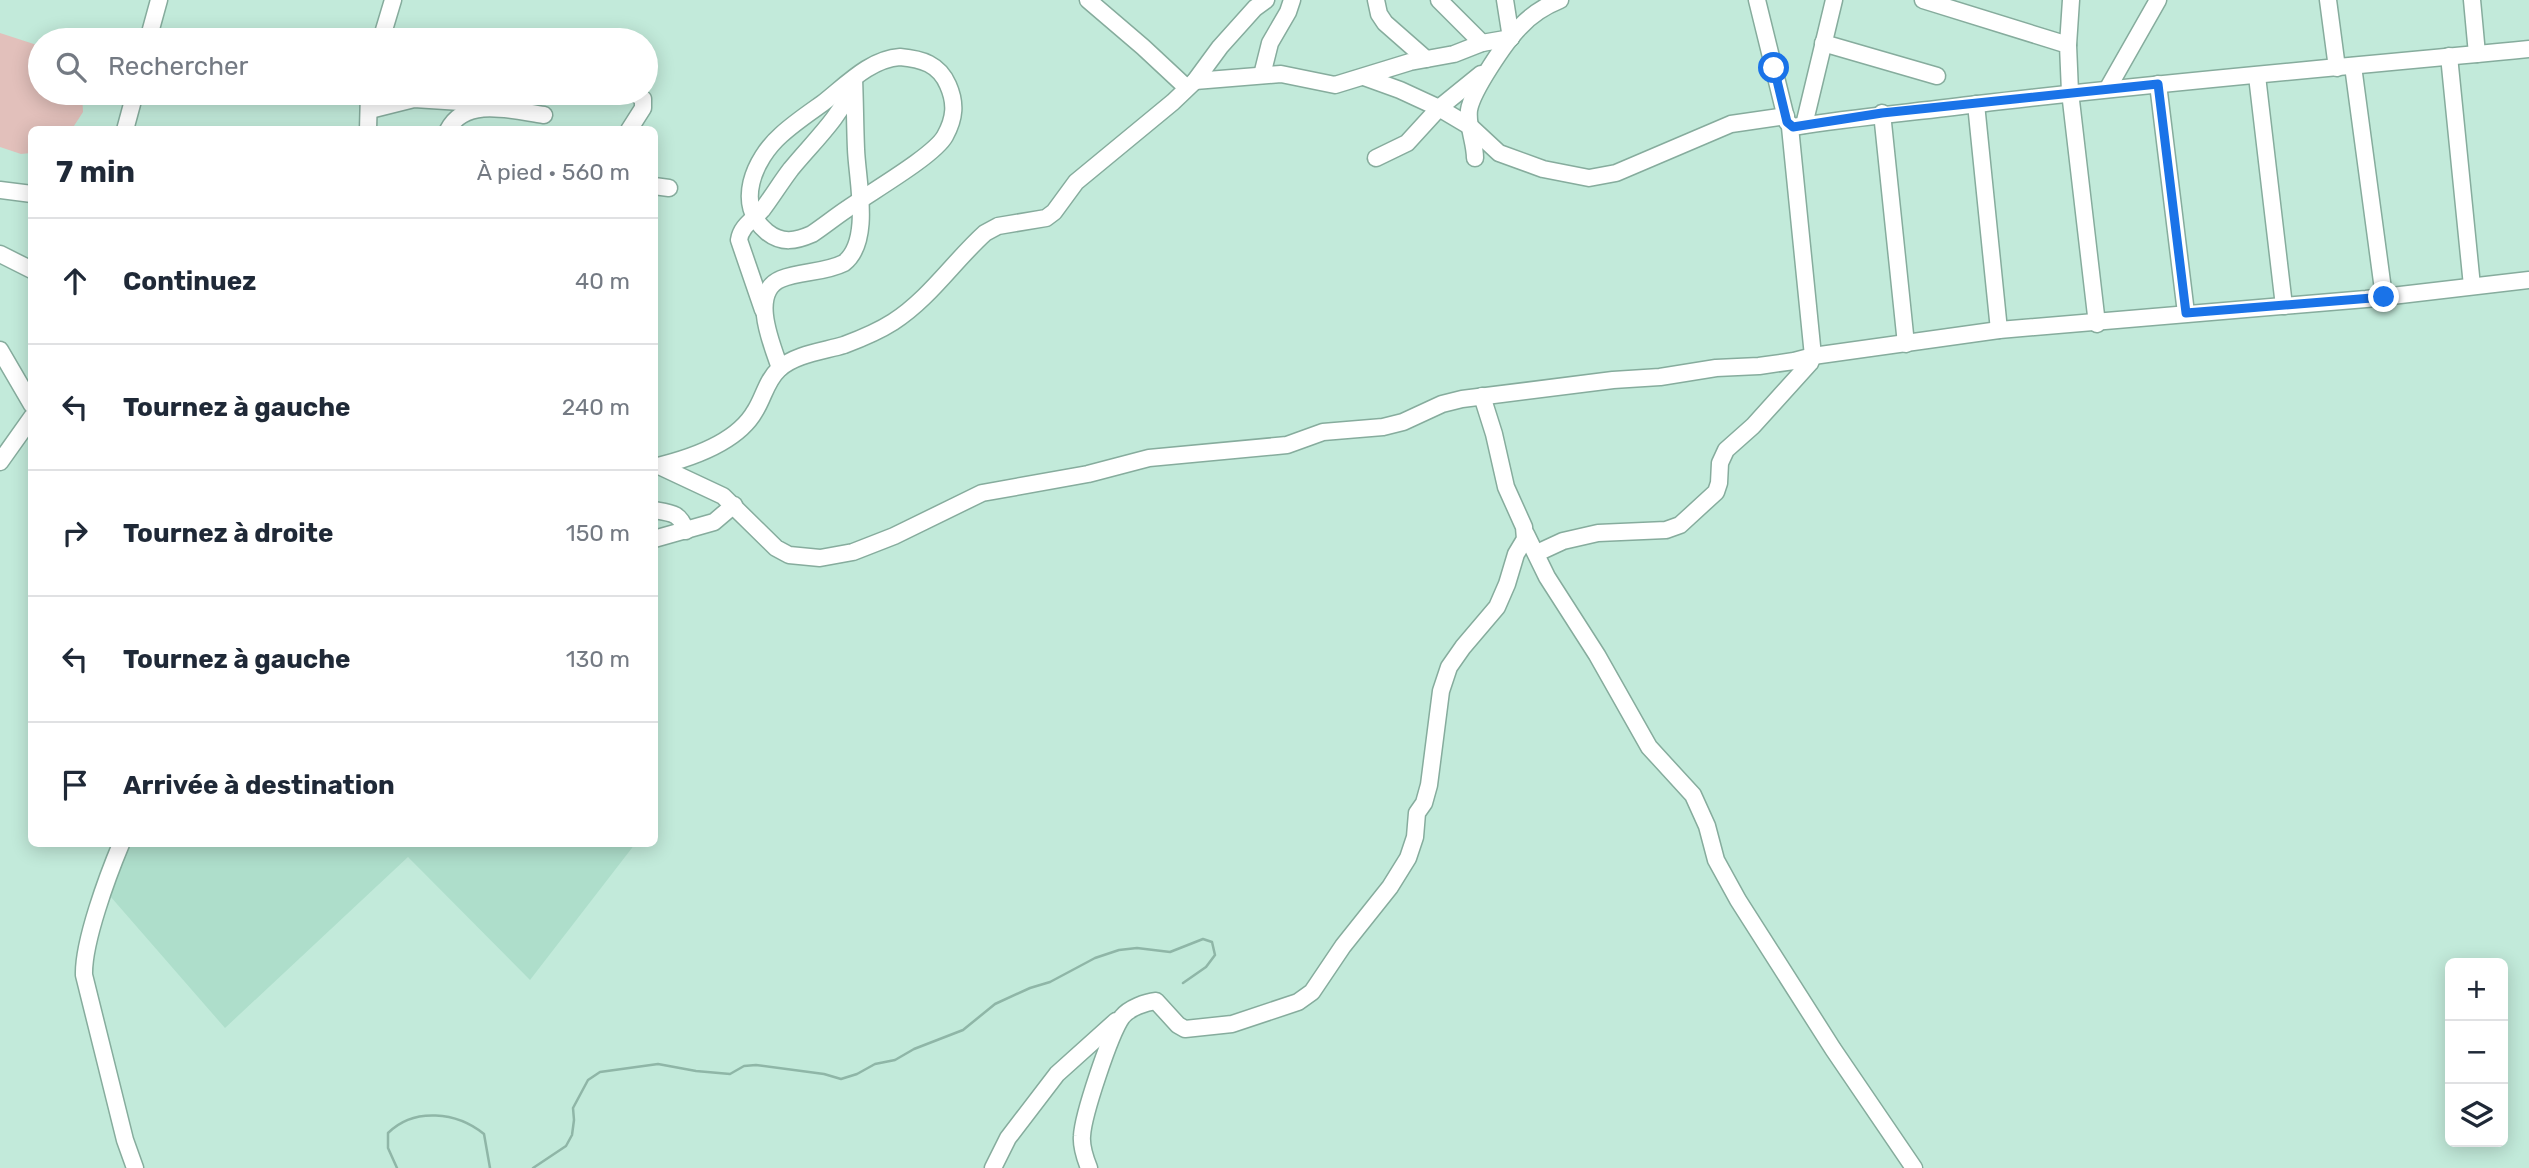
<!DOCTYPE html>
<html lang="fr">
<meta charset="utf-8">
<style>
:root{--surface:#fff;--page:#f2f2f3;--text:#1f2937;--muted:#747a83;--line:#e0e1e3}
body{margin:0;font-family:Rubik,sans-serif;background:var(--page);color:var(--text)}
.controls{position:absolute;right:21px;bottom:21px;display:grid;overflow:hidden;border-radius:10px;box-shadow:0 4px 18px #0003}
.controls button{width:63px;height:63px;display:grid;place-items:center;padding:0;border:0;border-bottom:2px solid var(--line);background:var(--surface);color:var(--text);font:35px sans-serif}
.stop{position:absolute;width:21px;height:21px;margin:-16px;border:5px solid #1a73e8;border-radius:50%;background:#fff}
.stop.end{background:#1a73e8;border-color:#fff;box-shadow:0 2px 7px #0008}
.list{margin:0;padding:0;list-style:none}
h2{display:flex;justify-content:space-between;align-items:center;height:91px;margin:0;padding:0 28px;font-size:30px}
h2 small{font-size:23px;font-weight:400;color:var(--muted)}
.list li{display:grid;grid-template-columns:46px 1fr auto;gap:21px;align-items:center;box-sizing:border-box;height:126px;padding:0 28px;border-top:2px solid var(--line)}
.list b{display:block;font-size:26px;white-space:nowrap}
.list em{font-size:23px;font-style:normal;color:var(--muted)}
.icon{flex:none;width:38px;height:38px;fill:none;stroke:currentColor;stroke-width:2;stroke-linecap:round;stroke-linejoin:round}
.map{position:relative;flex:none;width:2529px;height:1168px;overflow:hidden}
.search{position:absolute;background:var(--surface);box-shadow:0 4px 18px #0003;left:28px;top:28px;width:630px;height:77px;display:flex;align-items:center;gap:18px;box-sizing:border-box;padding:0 24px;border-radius:38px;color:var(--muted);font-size:26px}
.panel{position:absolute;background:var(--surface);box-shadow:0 4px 18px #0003;left:28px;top:126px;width:630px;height:721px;border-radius:10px}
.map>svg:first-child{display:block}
.built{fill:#aedecb}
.green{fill:#e2c0bb}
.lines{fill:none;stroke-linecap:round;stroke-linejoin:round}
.stream{stroke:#8fb6a7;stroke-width:2.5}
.minor-casing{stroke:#86ac9d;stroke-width:19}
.minor{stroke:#fff;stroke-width:16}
.route{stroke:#1a73e8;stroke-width:9}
</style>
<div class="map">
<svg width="2529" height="1168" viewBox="0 0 2529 1168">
<rect width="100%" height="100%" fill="#c2eada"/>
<path class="built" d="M124 844H635L530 980 408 857 225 1028 110 896Z"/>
<path class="green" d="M0 33 40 46V93H82L83 112 72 129 32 130 31 153 21 154 0 147Z"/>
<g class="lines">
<g class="stream">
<path d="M397 1168 388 1148V1133C414 1107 457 1112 484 1134L490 1168"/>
<path d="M533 1168 566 1146 572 1135 574 1120 573 1108 588 1080 600 1072 658 1064 696 1071 730 1074 744 1066 756 1065 824 1074 841 1079 857 1074 875 1064 895 1060 914 1049 963 1030 995 1004 1030 988 1050 982 1095 958 1119 950 1137 948 1170 952 1203 939 1212 942 1215 955 1206 967 1183 983"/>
</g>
<defs>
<g id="minor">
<path d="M1088 0 1143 47 1187 88"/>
<path d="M1376 0 1379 14 1385 23 1426 59"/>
<path d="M1439 0 1482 43"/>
<path d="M1505 0 1511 38"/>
<path d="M1757 0 1787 122 1793 127C1855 117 1916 112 1978 104 2161 82 2345 67 2529 49"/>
<path d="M1923 0 2068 45 2070 92 2097 324"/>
<path d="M2328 0 2337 68"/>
<path d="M2472 0 2477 54"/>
<path d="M148 40 159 0"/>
<path d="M381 40 393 0"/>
<path d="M1823 43 1937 76"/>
<path d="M2068 45 2071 0"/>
<path d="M2449 56 2472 286"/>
<path d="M900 57C922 59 939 64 948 85 956 103 955 118 945 136 934 156 869 193 847 209 835 217 824 226 812 234 796 241 782 244 767 232 734 205 754 159 781 135 794 123 809 113 823 103 846 85 870 59 900 57Z"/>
<path d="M2353 66 2384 297"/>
<path d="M1262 75 1270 43 1288 12 1292 0"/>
<path d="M2257 76 2284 306"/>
<path d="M1364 77 1400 90 1439 108 1471 127 1499 153 1543 169 1589 178 1616 173 1731 124 1786 116"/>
<path d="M1195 81 1281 74 1335 85 1410 62 1454 54 1482 43 1511 38"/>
<path d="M2158 84 2186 313"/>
<path d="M2108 88 2158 0"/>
<path d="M1976 104 1999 330"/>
<path d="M370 110 414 99 461 102 504 93"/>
<path d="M1882 113 1906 344"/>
<path d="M1804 125 1834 0"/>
<path d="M125 130 135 93"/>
<path d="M368 130 369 93"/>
<path d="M448 130C465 96 514 111 544 115"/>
<path d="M629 130 643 108V99L635 93"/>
<path d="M1376 158 1407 143 1439 108 1481 74"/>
<path d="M1475 158C1475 142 1467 126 1469 110 1472 91 1506 41 1520 27 1531 15 1545 6 1560 0"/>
<path d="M654 186 669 188"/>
<path d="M0 190 32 194"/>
<path d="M0 254 32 270"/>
<path d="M763 310 739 240C741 226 753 220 762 210 772 197 781 182 791 169 813 142 840 118 853 85"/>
<path d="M0 350 32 405"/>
<path d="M780 368C772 345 749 292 781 279 801 271 824 273 844 263 872 241 857 180 856 149 855 126 855 102 854 79"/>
<path d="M0 462 32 417"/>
<path d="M659 466 723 496 776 548 789 555 820 558 853 552 894 536 982 493 1088 474 1149 458 1287 445 1323 432 1383 427 1403 422 1442 404 1462 399 1613 380 1660 377 1716 368 1759 366 1794 361 1813 356 1999 330 2366 299 2529 280"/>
<path d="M654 467C688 459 737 443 755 411 764 397 766 381 779 369 795 354 824 351 844 345 860 339 879 331 893 322 929 299 954 261 985 233L998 226 1046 218 1054 212 1076 182 1173 102 1195 81 1220 47 1255 8 1266 0"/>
<path d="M654 510C672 513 680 513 686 531"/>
<path d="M1526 534 1547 577 1597 655 1649 747 1693 795 1707 826 1716 860 1738 900 1833 1049 1914 1168"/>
<path d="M654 539 714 522 734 505"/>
<path d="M1537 553 1563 541 1598 533 1666 530 1680 525 1716 492 1719 483 1720 463 1726 450 1753 426 1810 363 1813 356 1790 127"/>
<path d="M121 844C108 875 83 942 84 975L125 1140 135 1168"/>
<path d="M993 1168 1008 1138 1057 1074 1116 1021"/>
<path d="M1089 1168C1085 1158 1081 1147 1082 1136 1083 1115 1110 1034 1122 1017 1129 1008 1146 1002 1156 1001L1178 1025 1185 1029 1232 1024 1298 1002 1312 992 1343 946 1390 887 1408 858 1415 837 1417 813 1424 803 1429 785 1441 691 1449 667 1463 647 1497 607 1507 584 1516 554 1525 539 1524 527 1506 487 1494 434 1482 396"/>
</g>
</defs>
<use href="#minor" class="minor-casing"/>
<use href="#minor" class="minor"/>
</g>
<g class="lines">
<path class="route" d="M1774 68 1787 122 1793 127 1882 113 2158 84 2186 313 2384 297"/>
</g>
</svg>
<div class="controls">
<button>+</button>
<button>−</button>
<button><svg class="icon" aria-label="layers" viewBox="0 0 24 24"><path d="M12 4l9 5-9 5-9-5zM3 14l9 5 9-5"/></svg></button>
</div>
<div class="stop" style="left:1774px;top:68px"></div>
<div class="stop end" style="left:2384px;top:297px"></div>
<div class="search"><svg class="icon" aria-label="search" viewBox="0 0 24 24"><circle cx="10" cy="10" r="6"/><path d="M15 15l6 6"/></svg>Rechercher</div>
<section class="panel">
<h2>7 min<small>À pied · 560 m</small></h2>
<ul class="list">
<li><svg class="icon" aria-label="ahead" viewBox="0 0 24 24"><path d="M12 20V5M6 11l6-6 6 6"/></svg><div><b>Continuez</b></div><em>40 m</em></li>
<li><svg class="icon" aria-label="left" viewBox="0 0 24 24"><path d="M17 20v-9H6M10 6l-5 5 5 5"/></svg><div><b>Tournez à gauche</b></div><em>240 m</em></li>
<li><svg class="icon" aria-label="right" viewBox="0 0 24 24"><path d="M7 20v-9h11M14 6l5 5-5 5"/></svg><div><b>Tournez à droite</b></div><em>150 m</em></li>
<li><svg class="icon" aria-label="left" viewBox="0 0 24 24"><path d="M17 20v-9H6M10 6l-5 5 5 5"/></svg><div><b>Tournez à gauche</b></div><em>130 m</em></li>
<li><svg class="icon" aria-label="arrive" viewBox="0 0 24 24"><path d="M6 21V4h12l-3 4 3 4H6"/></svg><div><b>Arrivée à destination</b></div></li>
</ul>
</section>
</div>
